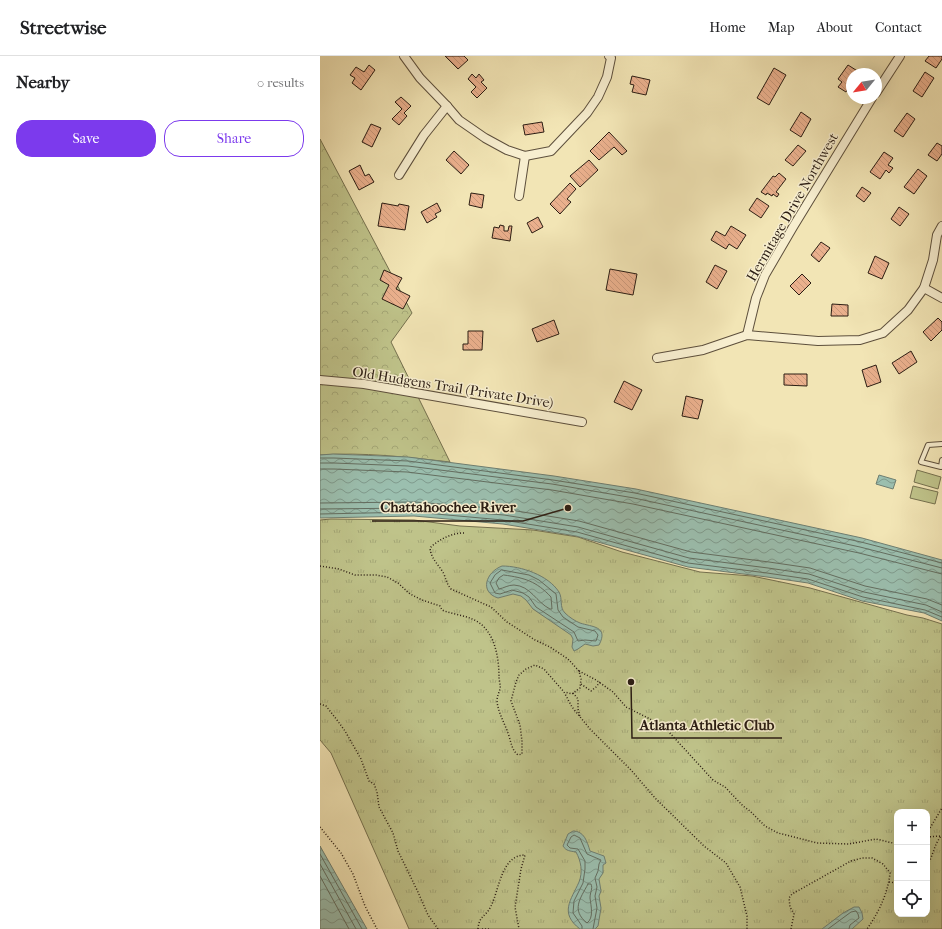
<!DOCTYPE html>
<meta charset="utf-8">
<style>
:root{--surface:#fff;--page:#f6f6f6;--text:#202124;--muted:#757577;--line:#e0e0e0;--accent:#7c3aed}
body{margin:0;font-family:"IM FELL French Canon",serif;background:var(--page);color:var(--text)}
.controls{position:absolute;right:12px;bottom:12px;display:grid;overflow:hidden;border-radius:8px;box-shadow:0 4px 16px #0002}
.controls button{width:36px;height:36px;display:grid;place-items:center;padding:0;border:0;border-bottom:1px solid var(--line);background:var(--surface);color:var(--text);font:20px sans-serif}
.compass{position:absolute;left:526px;top:12px;width:36px;height:36px;border-radius:50%;background:var(--surface);box-shadow:0 4px 16px #0002;rotate:240deg}
.list{margin:0;padding:0;list-style:none}
h2{display:flex;justify-content:space-between;align-items:center;height:52px;margin:0;padding:0 16px;font-size:17px}
h2 small{font-size:13px;font-weight:400;color:var(--muted)}
.actions{display:flex;gap:8px;padding:12px 16px}
.actions a{flex:1;padding:9px 0;border:1px solid var(--accent);border-radius:16px;text-align:center;font-size:14px;color:var(--accent)}
.actions .main{background:var(--accent);color:#fff}
.icon{flex:none;width:22px;height:22px;fill:none;stroke:currentColor;stroke-width:2;stroke-linecap:round;stroke-linejoin:round}
.map{position:relative;flex:none;width:622px;height:873px;overflow:hidden}
header{display:flex;align-items:center;gap:24px;box-sizing:border-box;height:56px;padding:0 20px;background:var(--surface);border-bottom:1px solid var(--line)}
header strong{font-size:19px}
nav{display:flex;gap:22px;margin-inline-start:auto;font-size:14px}
main{display:flex}
aside{flex:1;background:var(--surface)}
.map>svg:first-child{display:block}
.grass{fill:url(#grass-tufts);stroke:#75704e;fill-rule:evenodd}
.forest{fill:url(#forest-crowns);stroke:#75704e}
.garden{fill:#bfc38a;stroke:#75704e}
.water{fill:url(#water-waves);stroke:#6e7e71}
.lines{fill:none;stroke-linecap:round;stroke-linejoin:round}
.shore{stroke:#636e61;stroke-width:1}
.building{fill:url(#building-back-hatch);stroke:#2b1d13}
.lane-casing{stroke:#5d4f3c;stroke-width:6}
.street-casing{stroke:#5d4f3c;stroke-width:10}
.path{stroke:#2b1d13;stroke-width:1.5;stroke-dasharray:1 2;stroke-linecap:butt}
.lane{stroke:#f7eecf;stroke-width:4}
.street{stroke:#f7eecf;stroke-width:8}
.labels{text-anchor:middle;stroke-width:3;stroke-linejoin:round;paint-order:stroke}
.street-label{font-size:14px;fill:#2b1d13;stroke:#f7eecf}
.leader{fill:none;stroke:#2b1d13;stroke-width:1.5}
.callout-dot{fill:#2b1d13;stroke:#f7eecf;stroke-width:1.5}
.callout-label{font-size:15px;text-anchor:middle;font-weight:bold;fill:#2b1d13;stroke:#f7eecf;stroke-width:3;stroke-linejoin:round;paint-order:stroke}
</style>
<header>
<strong>Streetwise</strong>
<nav><a>Home</a><a>Map</a><a>About</a><a>Contact</a></nav>
</header>
<main>
<aside>
<h2>Nearby<small>0 results</small></h2>
<ul class="list">
</ul>
<div class="actions"><a class="main">Save</a><a>Share</a></div>
</aside>
<div class="map">
<svg width="622" height="873" viewBox="0 0 622 873">
<defs>
<pattern id="grass-tufts" width="24" height="20" patternUnits="userSpaceOnUse"><rect width="24" height="20" fill="#bfc38a"/><path d="M3 7l-1-3M5 7V3M7 7l1-3M15 17l-1-3M17 17v-4M19 17l1-3" fill="none" stroke="#a4a776"/></pattern>
<pattern id="forest-crowns" width="20" height="18" patternUnits="userSpaceOnUse"><rect width="20" height="18" fill="#bfc38a"/><path d="M2 6a3 3 0 1 1 6 0M12 15a3 3 0 1 1 6 0" fill="none" stroke="#a4a776"/></pattern>
<pattern id="water-waves" width="16" height="10" patternUnits="userSpaceOnUse"><rect width="16" height="10" fill="#9bbfaf"/><path d="M0 5q4-4 8 0t8 0" fill="none" stroke="#7f9b8d"/></pattern>
<pattern id="building-back-hatch" width="6" height="6" patternUnits="userSpaceOnUse"><rect width="6" height="6" fill="#eab08d"/><path d="M-1 5l2 2M0 0l6 6M5-1l2 2" fill="none" stroke="#c99779"/></pattern>
</defs>
<rect width="100%" height="100%" fill="#f2e5b5"/>
<filter id="stains"><feTurbulence type="fractalNoise" baseFrequency=".005" numOctaves="4"/><feColorMatrix values="0 0 0 0 .2 0 0 0 0 .09 0 0 0 0 .02 0 0 0 .5 -.17"/></filter>
<radialGradient id="worn" r=".72"><stop offset=".6" stop-color="#630" stop-opacity="0"/><stop offset="1" stop-color="#630" stop-opacity=".3"/></radialGradient>
<path class="grass" d="M11 463 94 464 140 470 213 474 258 481 302 496 380 516 432 520 490 532 587 559 603 562 622 568V873H89L11 697 0 684V464ZM577 756H607V858H577Z"/>
<path class="forest" d="M0 83 92 257 71 286 130 406C87 401 43 396 0 399Z"/>
<g class="garden">
<path d="M597 414 621 421 618 433 594 426Z"/>
<path d="M593 430 618 436 615 448 590 442Z"/>
</g>
<g class="water">
<path d="M13 398 88 401 234 420 316 433 542 482 622 504V565L604 557 542 545 488 527 447 521 368 511 256 480 183 468 94 460 0 462V399Z"/>
<path d="M559 419 576 424 573 433 556 428Z"/>
<path d="M182 510C201 510 228 519 239 536 243 543 239 551 245 557 249 561 255 565 260 567 272 571 289 570 279 589L273 590 265 588 258 593 254 595 252 591 253 583 251 579 213 553 206 544 201 540 193 538 178 542C159 536 166 516 182 510Z"/>
<path d="M253 775C264 775 267 785 270 795L284 800 286 807 283 809V817L279 823 281 835 279 840 281 852 278 870 275 873H260C239 857 251 844 259 826 263 816 261 805 256 796 250 795 246 795 243 790L248 778Z"/>
<path d="M0 790 47 873H0Z"/>
<path d="M534 851H539L542 857 543 863 532 873H502L523 857Z"/>
</g>
<g class="lines">
<g class="shore">
<path d="M0 402H14L88 405 233 424 315 437 541 486 622 507"/>
<path d="M0 407H14L88 410 232 428 314 442 540 491 622 512"/>
<path d="M0 413H14L87 416 232 434 313 448 539 497 622 518"/>
<path d="M0 447 95 446 184 453 259 465 371 496 449 506 490 512 545 530 607 543 622 549"/>
<path d="M0 453 95 452 184 459 258 471 369 502 448 512 489 518 544 536 606 549 622 556"/>
<path d="M0 458 94 456 183 464 257 476 368 507 447 517 488 523 543 541 605 554 622 561"/>
<path d="M182 514 209 519 219 524 236 538 238 554 243 561 258 571 275 575 278 579 276 585 265 584 258 585 254 576 216 551 209 541 203 537 192 534 180 538 175 537 170 527 175 519Z"/>
<path d="M184 519C205 522 216 525 231 541L232 553H230C216 546 211 530 194 529 188 529 184 532 179 533L176 527 179 522Z"/>
<path d="M0 798 42 873"/>
<path d="M0 808 36 873"/>
<path d="M0 820 29 873"/>
<path d="M268 828H271C273 833 270 836 270 842 271 850 274 862 267 867 251 854 260 843 268 828Z"/>
<path d="M262 873V870L253 857 254 845 263 827 265 813V805L258 793 250 792 247 789 251 781 254 779 260 782 267 798 281 804 279 808 278 815 275 822 277 831 275 840 277 852 273 873"/>
<path d="M508 873 531 856 536 855 538 858 539 862 530 869 529 873"/>
</g>
</g>
<g class="building">
<path d="M125 0H144L148 4 138 13Z"/>
<path d="M609 0H622V3L616 12 605 5Z"/>
<path d="M49 9 55 14 41 34 32 27 35 22 30 19 36 11 44 16Z"/>
<path d="M528 9 539 16 537 18H532V26L526 36 518 31 522 26 518 23Z"/>
<path d="M454 12 466 19 449 49 437 42Z"/>
<path d="M605 16 614 22 602 41 593 35Z"/>
<path d="M152 18 156 22 159 18 164 24 161 26 167 32 157 42 151 36 156 31 148 23Z"/>
<path d="M312 20 330 24 326 39 312 36 314 29 310 28Z"/>
<path d="M81 41 91 50 84 57 87 60 79 69 72 63 82 53 75 46Z"/>
<path d="M481 56 491 63 481 81 470 74Z"/>
<path d="M587 57 595 63 583 81 574 75Z"/>
<path d="M222 66 224 76 205 79 203 69Z"/>
<path d="M51 68 61 72 52 91 42 86Z"/>
<path d="M289 76 307 95 302 99 294 91 279 104 270 95Z"/>
<path d="M617 87 622 90V98L617 105 608 99Z"/>
<path d="M478 89 486 95 473 110 465 104Z"/>
<path d="M134 95 149 109 141 118 126 104Z"/>
<path d="M564 96 573 102 568 109 573 112 569 117 566 114 560 123 550 116Z"/>
<path d="M269 104 278 114 260 131 250 120Z"/>
<path d="M40 109 45 120 49 118 54 126 39 134 29 115Z"/>
<path d="M598 113 607 120 594 138 584 131Z"/>
<path d="M459 117 466 123 456 136 459 138 457 141 453 138 452 140 447 137 446 139 441 136 453 120 455 121Z"/>
<path d="M250 127 256 133 247 143 251 146 240 158 230 148Z"/>
<path d="M542 131 551 137 544 146 536 140Z"/>
<path d="M151 137 164 139 162 152 149 149Z"/>
<path d="M437 142 449 150 441 162 429 154Z"/>
<path d="M62 147 78 150 79 148 89 150 85 174 58 170Z"/>
<path d="M117 147 121 155 115 158 117 161 107 167 101 156Z"/>
<path d="M579 151 589 158 580 170 571 163Z"/>
<path d="M218 161 223 171 212 177 207 167Z"/>
<path d="M180 169 184 170V175H188L189 170H192L190 185 172 182 174 171 179 172Z"/>
<path d="M411 170 426 179 417 193 409 188 406 193 391 184 396 175 405 180Z"/>
<path d="M501 186 510 192 499 206 491 199Z"/>
<path d="M555 200 569 207 562 223 548 217Z"/>
<path d="M395 209 407 215 397 233 386 226Z"/>
<path d="M290 213 317 218 313 239 286 234Z"/>
<path d="M64 214 82 222 76 233 90 240 83 253 62 243 69 229 60 224Z"/>
<path d="M482 218 491 227 479 239 470 230Z"/>
<path d="M512 248 528 249V260H511Z"/>
<path d="M618 262 622 266V274L611 285 603 276Z"/>
<path d="M234 264 239 278 217 286 212 273Z"/>
<path d="M148 275H163L162 294H143V288H148Z"/>
<path d="M591 295 597 306 579 318 572 307Z"/>
<path d="M556 309 561 326 547 331 542 314Z"/>
<path d="M464 318H487V330L464 329Z"/>
<path d="M304 325 322 334 312 354 294 346Z"/>
<path d="M366 340 383 344 378 363 362 360Z"/>
</g>
<g class="lines">
<defs>
<path id="lane" d="M622 388 608 389 601 406 621 411 622 404"/>
<g id="street">
<path d="M84 0 100 22 127 50 139 64 165 82 187 94 205 100 231 95 267 57 278 41 287 21 291 2 289 0"/>
<path d="M556 37 580 0"/>
<path d="M79 119 104 79 127 50"/>
<path d="M199 140 205 100"/>
<path d="M604 232 622 242"/>
<path d="M427 279 436 242 445 219 473 171 552 42"/>
<path d="M337 302 383 294 427 279 498 285 540 284 563 277 588 254 604 232 613 204 617 179 622 170"/>
<path d="M0 324 44 328 262 366"/>
</g>
</defs>
<use href="#lane" class="lane-casing"/>
<use href="#street" class="street-casing"/>
<g class="path">
<path d="M144 477C132 477 119 483 110 492 111 503 119 509 124 518 126 524 127 528 131 533L171 551 187 566 215 584 230 591 248 603 259 615 261 623 260 632 252 638 245 636"/>
<path d="M0 510 19 513 35 519H56L67 521 78 527 90 538 102 544 120 550 122 554C134 559 147 559 158 566 175 577 179 602 179 621 179 625 181 630 180 633 179 637 177 640 177 645 178 656 184 666 188 677 191 685 191 693 198 699L202 698V685L200 669 191 645 196 626 199 619 206 613 215 609 224 613 244 636 252 651 270 673 311 714 335 742 384 790 406 807 420 831 427 860V873"/>
<path d="M259 615 276 624 293 636 306 651 334 665 348 675 393 724 405 731 423 750 430 755 445 770 458 777 497 787 529 788 556 783 577 788"/>
<path d="M261 628 271 635 276 631 280 626"/>
<path d="M253 637 258 643V653L260 661"/>
<path d="M0 648 6 650 17 664 25 675 41 703 49 725 54 728 57 736 59 751 73 777 78 795 97 834 108 859 118 873"/>
<path d="M0 771 21 797 33 818 45 850 57 873"/>
<path d="M607 777 622 752"/>
<path d="M607 781 621 780C614 789 613 800 607 810"/>
<path d="M569 826 577 827"/>
<path d="M158 873C159 859 166 861 171 850 179 835 181 799 205 799L201 813 195 851 199 873"/>
<path d="M162 873H170"/>
<path d="M471 873 474 858 470 851 469 842 472 838 522 810 531 805 542 802H552L563 808 570 817C568 837 559 856 547 873"/>
</g>
<use href="#lane" class="lane"/>
<use href="#street" class="street"/>
</g>
<g class="labels">
<g class="street-label">
<text transform="translate(472 151) rotate(-60)" y="5">Hermitage Drive Northwest</text>
<text transform="translate(133 331) rotate(9)" y="5">Old Hudgens Trail (Private Drive)</text>
</g>
</g>
<path class="leader" d="M248 452L203 465H52M311 626L312 682H462"/>
<g class="callout-dot">
<circle cx="248" cy="452" r="4"/>
<circle cx="311" cy="626" r="4"/>
</g>
<g class="callout-label">
<text x="128" y="456">Chattahoochee River</text>
<text x="387" y="674">Atlanta Athletic Club</text>
</g>
<rect width="100%" height="100%" filter="url(#stains)"/>
<rect width="100%" height="100%" fill="url(#worn)"/>
</svg>
<div class="controls">
<button>+</button>
<button>−</button>
<button><svg class="icon" aria-label="locate" viewBox="0 0 24 24"><circle cx="12" cy="12" r="6"/><path d="M12 2v4M12 18v4M2 12h4M18 12h4"/></svg></button>
</div>
<svg class="compass" viewBox="-18 -18 36 36"><path d="M0-13l5 13h-10z" fill="#e53935"/><path d="M0 13l5-13h-10z" fill="#757577"/></svg>
</div>
</main>
